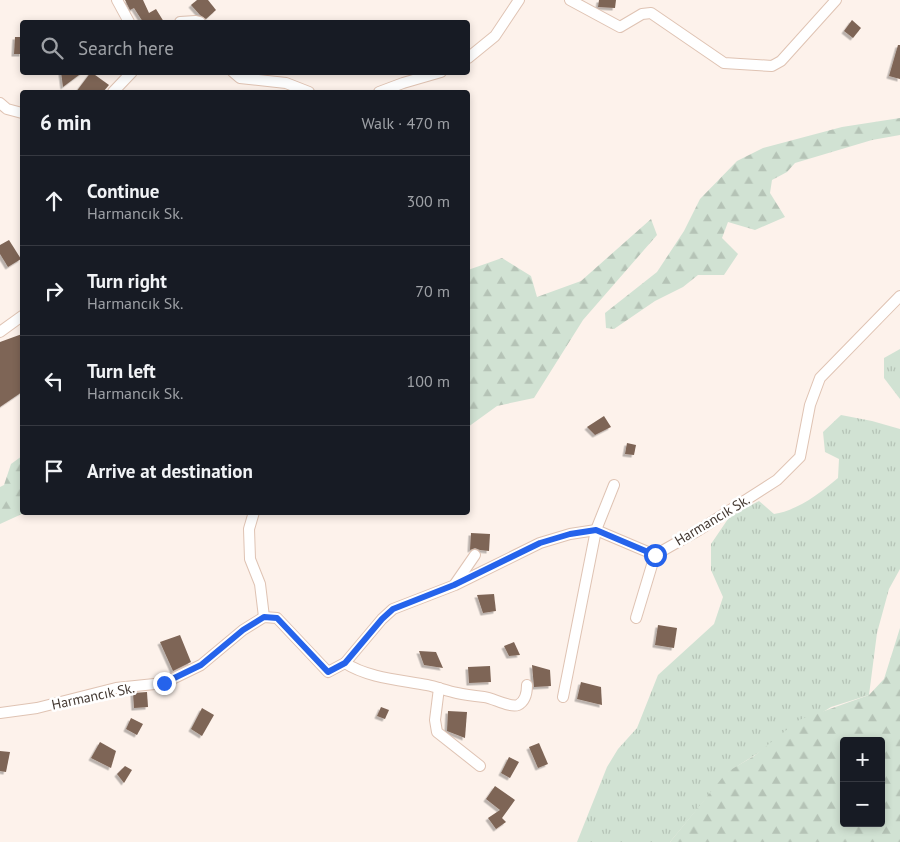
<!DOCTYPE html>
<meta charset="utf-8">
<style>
:root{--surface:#171b24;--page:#242831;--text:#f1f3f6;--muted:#9ea1a6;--line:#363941}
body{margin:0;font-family:"PT Sans",sans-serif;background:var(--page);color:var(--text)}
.controls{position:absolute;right:15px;bottom:15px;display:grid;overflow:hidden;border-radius:5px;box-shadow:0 2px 8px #0003}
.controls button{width:45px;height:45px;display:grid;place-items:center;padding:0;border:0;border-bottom:1px solid var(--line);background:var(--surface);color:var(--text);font:25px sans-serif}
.stop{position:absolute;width:15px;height:15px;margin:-11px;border:4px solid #2563eb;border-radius:50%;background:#fff}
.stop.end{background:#2563eb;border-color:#fff;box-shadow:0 1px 5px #0008}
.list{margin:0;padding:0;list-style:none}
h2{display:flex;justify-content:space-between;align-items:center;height:65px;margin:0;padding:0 20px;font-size:21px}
h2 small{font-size:16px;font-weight:400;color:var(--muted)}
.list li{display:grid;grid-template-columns:32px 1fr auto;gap:15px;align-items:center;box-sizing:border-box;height:90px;padding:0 20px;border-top:1px solid var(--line)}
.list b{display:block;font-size:19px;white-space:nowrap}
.list p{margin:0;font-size:16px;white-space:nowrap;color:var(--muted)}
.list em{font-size:16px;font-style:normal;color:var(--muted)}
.icon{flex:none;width:28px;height:28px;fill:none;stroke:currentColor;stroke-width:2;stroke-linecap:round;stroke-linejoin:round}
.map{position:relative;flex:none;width:900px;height:842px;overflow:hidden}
.search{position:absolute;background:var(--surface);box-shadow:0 2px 8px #0003;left:20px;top:20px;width:450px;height:55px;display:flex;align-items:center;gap:12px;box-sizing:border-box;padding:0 18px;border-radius:5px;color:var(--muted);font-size:19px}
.panel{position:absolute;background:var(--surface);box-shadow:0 2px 8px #0003;left:20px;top:90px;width:450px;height:425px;border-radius:5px}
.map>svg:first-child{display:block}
.grass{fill:url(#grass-tufts)}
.forest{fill:url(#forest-firs);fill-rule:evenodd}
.building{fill:#7e6556;filter:url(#shadow)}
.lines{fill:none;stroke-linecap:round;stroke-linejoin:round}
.minor-casing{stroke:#dfc3b3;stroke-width:12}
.minor{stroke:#fff;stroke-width:10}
.route{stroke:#2563eb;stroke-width:6}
.labels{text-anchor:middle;stroke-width:5;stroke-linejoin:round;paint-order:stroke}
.street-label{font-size:14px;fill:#433831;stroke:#fff}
</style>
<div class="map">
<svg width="900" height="842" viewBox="0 0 900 842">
<defs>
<pattern id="grass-tufts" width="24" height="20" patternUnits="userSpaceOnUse" patternTransform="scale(1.25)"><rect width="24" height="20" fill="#d1e2d3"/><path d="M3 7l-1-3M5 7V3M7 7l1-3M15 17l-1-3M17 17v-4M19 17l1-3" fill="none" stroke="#b5c3b6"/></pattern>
<pattern id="forest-firs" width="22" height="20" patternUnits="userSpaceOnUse" patternTransform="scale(1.25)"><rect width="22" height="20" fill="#d1e2d3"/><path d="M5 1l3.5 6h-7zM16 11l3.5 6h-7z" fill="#b5c3b6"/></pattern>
<filter id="shadow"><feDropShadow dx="-2.5" dy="2.5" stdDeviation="0" flood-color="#0004"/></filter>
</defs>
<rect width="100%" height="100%" fill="#fdf2eb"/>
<g class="grass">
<path d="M900 349V399L884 378V358Z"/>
<path d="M841 415 872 421 900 429V569L889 589 877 633 869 695 831 707 728 772 670 842H577L607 767 618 749 637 728 658 675 714 624 723 597 711 570V544L730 516 759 501 774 514C799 510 820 493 838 478L839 459 825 452 823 432Z"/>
</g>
<g class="forest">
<path d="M900 118V135L872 140 795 163 787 172 772 180 770 193 785 217 755 230 728 222 722 238 738 254 724 275H698L683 287 655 301 614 329 606 328 605 313 657 272 684 231 700 199 737 161 763 148 842 127Z"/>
<path d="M651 219 657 235 583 320 534 398 497 406 468 427V270L502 258 531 276 537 297 581 281Z"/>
<path d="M22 456V512L24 513 0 524V487L4 485 11 464Z"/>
<path d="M900 628V842H670L727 772 754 756 799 720 869 695 884 679ZM844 741H881V823H844Z"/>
</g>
<g class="building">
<path d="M125 0H143L149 13 156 9 164 22H143L134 8 130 10Z"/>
<path d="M197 0H208L216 10 206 19 200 15 191 5Z"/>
<path d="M599 0H616L615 8 598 7Z"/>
<path d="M852 20 861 28 853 38 844 31Z"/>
<path d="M15 37H22V54H14Z"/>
<path d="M898 45H900V79L889 76Z"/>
<path d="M61 72H83L63 87Z"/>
<path d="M91 72 109 85 103 92H76Z"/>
<path d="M9 240 21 259 8 267 0 254V245Z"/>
<path d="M22 334V392L0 407V342Z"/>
<path d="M604 416 611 427 595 435 587 427Z"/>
<path d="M627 443 636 445 634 455 625 454Z"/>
<path d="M471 533 490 534 489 551 480 550 475 548 470 550Z"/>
<path d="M494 594 496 611 483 613 477 595Z"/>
<path d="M658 625 677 628 674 648 655 645Z"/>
<path d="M180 635 191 662 173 671 160 642Z"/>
<path d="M514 642 520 655 509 656 504 646Z"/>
<path d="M419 651 436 652 443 668 424 665Z"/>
<path d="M532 665 550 670 551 686 534 687Z"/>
<path d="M490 666 491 682 469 683 468 667Z"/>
<path d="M581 682 601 687 602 705 577 699Z"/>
<path d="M147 692 148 707 134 708 133 693Z"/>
<path d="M381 707 389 710 385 719 377 716Z"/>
<path d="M202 708 214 715 202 736 191 729Z"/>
<path d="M448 711 467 712 465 738 447 731Z"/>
<path d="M131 718 143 724 137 735 126 729Z"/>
<path d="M100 742 116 751 111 768 91 758Z"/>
<path d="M539 743 548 764 538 768 529 747Z"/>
<path d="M0 751 10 752 6 772 0 771Z"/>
<path d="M509 757 519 762 510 778 501 773Z"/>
<path d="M125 766 132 770 124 783 117 774Z"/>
<path d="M495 786 515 800 502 818 506 822 496 829 488 818 500 810 486 799Z"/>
</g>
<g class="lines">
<defs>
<g id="minor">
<path d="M117 0 129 22"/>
<path d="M570 0 620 27 642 14 651 13 724 63 772 66 781 61 836 0"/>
<path d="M180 22 196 21 200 22"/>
<path d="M468 58 495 36 519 0"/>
<path d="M233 72 240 78 286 83 309 92"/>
<path d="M113 92 132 72"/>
<path d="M379 92 403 83 441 72"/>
<path d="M0 103 7 109 22 113"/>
<path d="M0 332 22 316"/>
<path d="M254 512 249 529 250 559 260 584 264 617"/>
<path d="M455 584 475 555"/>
<path d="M636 618 655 555"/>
<path d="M345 663C368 678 401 680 427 685 437 687 447 691 457 693 466 695 475 696 484 697 493 698 510 708 518 705 526 701 527 693 527 685"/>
<path d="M439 688 435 720 437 732 480 766"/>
<path d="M563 697 596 530 614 485"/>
<path d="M0 713 37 708 116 688 164 683 201 665 243 630 264 617 277 618 328 672 345 663 382 619 393 609 455 585 540 543 570 534 596 530 655 555 699 530 777 480 800 457 810 405 820 378 900 296"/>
</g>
</defs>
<use href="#minor" class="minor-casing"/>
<use href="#minor" class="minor"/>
</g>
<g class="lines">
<path class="route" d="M164 683 201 665 243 630 264 617 277 618 328 672 345 663 382 619 393 609 454 585 540 543 570 534 596 530 655 555"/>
</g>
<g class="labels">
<g class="street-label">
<text transform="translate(712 520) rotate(-31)" y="5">Harmancık Sk.</text>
<text transform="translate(93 696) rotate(-12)" y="5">Harmancık Sk.</text>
</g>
</g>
</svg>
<div class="controls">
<button>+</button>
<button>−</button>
</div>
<div class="stop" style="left:655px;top:555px"></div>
<div class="stop end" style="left:164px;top:683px"></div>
<div class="search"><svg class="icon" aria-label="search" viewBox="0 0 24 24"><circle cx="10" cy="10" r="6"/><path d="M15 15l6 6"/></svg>Search here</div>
<section class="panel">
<h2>6 min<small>Walk · 470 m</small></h2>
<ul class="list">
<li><svg class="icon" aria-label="ahead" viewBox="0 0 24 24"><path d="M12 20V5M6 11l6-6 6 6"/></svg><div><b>Continue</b><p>Harmancık Sk.</p></div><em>300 m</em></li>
<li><svg class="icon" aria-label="right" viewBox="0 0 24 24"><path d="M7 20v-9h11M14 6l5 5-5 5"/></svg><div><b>Turn right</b><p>Harmancık Sk.</p></div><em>70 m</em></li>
<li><svg class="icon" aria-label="left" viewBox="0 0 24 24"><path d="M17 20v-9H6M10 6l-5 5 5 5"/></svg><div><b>Turn left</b><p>Harmancık Sk.</p></div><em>100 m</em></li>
<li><svg class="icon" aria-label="arrive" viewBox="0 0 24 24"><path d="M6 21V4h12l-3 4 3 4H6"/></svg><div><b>Arrive at destination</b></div></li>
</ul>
</section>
</div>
